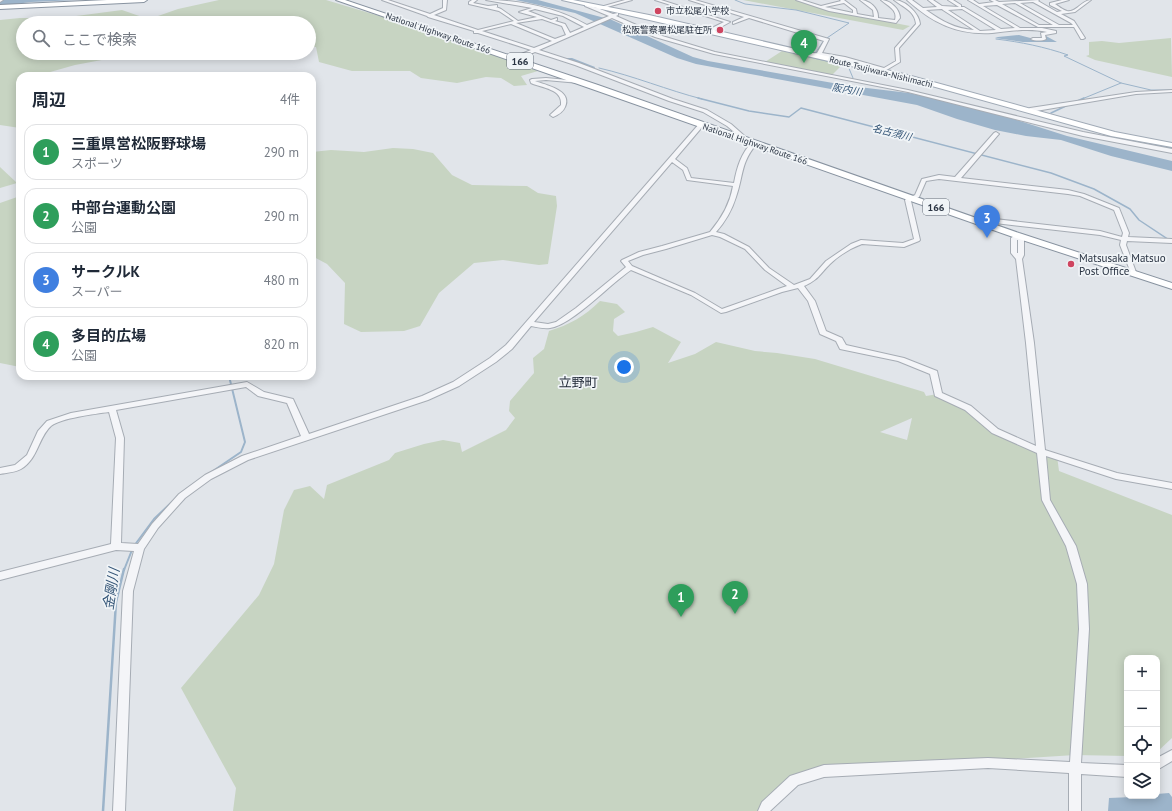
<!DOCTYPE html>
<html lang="ja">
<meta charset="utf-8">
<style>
:root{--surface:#fff;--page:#f2f2f3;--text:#1f2937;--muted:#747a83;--line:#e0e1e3;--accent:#cf4560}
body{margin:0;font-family:"PT Sans","Noto Sans JP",sans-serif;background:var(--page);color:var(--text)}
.controls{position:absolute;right:12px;bottom:12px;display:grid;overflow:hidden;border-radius:8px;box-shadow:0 2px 10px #0003}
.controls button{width:36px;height:36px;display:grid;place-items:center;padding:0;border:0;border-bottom:1px solid var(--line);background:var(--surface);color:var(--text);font:20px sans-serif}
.you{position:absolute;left:624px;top:367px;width:14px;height:14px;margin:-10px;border:3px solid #fff;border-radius:50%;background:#1a73e8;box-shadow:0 0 0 6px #1a73e833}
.badge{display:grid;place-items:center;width:26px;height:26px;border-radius:50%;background:var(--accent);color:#fff;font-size:13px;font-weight:700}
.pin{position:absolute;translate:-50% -33px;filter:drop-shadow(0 1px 2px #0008)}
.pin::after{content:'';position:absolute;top:21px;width:14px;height:12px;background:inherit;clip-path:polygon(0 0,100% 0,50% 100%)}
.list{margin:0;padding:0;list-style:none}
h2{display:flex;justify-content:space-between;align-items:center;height:52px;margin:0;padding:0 16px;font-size:17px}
h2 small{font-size:13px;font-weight:400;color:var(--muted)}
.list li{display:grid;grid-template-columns:26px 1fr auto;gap:12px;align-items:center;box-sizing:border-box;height:56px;margin:0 8px 8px;padding:0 8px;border:1px solid var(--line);border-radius:12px}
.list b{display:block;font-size:15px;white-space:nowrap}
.list p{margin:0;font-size:13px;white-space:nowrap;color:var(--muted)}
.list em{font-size:13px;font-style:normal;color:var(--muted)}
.icon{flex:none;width:22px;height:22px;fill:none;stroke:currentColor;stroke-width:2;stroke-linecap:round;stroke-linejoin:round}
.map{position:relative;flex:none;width:1172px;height:811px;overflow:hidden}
.search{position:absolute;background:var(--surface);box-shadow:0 2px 10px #0003;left:16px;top:16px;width:300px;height:44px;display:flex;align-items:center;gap:10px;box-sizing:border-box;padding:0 14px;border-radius:22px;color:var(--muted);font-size:15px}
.panel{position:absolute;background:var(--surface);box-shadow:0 2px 10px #0003;left:16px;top:72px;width:300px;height:308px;border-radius:12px}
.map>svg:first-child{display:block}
.green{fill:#c7d4c2;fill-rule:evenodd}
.water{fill:#9cb4ca}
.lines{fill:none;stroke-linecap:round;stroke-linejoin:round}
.stream-far3{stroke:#9cb4ca;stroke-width:1}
.stream-far2{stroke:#9cb4ca;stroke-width:1.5}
.stream-far1{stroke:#9cb4ca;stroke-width:2}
.stream{stroke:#9cb4ca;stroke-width:2.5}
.river{fill:#9cb4ca;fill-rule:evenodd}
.minor-casing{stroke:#a6acb4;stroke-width:2}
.major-casing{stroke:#a0aab6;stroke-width:2}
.highway-casing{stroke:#8893a0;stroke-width:2}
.minor{fill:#f4f5f8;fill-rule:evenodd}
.major{fill:#fff;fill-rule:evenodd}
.highway{fill:#fff;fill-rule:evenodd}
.poi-dot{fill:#cf4560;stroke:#f0f4f7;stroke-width:1.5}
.labels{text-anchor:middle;stroke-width:3.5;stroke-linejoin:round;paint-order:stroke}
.far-poi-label{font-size:9px;fill:#293342;stroke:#f0f4f7;text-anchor:start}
.far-street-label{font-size:9px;fill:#293342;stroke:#f0f4f7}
.shield{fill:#f0f4f7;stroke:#656d78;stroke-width:1}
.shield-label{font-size:10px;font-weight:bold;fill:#293342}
.far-water-label{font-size:10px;font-style:italic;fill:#335476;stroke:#f0f4f7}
.poi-label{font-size:11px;fill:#293342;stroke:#f0f4f7;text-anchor:start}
.quarter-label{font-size:13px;fill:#1b2432;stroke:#f0f4f7}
.near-water-label{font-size:14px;font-style:italic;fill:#335476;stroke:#f0f4f7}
</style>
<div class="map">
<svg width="1172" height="811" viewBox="0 0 1172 811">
<rect width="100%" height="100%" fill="#e1e5ea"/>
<g class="green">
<path d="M219 0H326L406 24 538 71 521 76 527 85 514 86 501 78 486 77 457 83 421 78 410 71H352L319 62 316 47H309V23H23V53H139L75 65 36 76H20V128L0 125V20L20 18H61L122 10 145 18 158 16 178 9Z"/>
<path d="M743 0H796L828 10 910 26 903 30Z"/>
<path d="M1171 38 1172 77 1095 60 1086 56 1089 55V42L1102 41 1119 43Z"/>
<path d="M782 51 843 64 832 75 765 62Z"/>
<path d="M393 148 413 149 433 153 452 175 472 185 527 186 538 193 556 196 557 206 548 264 539 265 503 260 474 263 439 293 420 326 404 331 361 332 344 324 345 283 327 264 312 256V152L331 150 364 152Z"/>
<path d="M0 167 17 183 0 188Z"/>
<path d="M20 196V367L0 363V203Z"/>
<path d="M600 301 617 304 625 312 614 319 613 331 618 336 636 332 653 327 681 342 668 363 695 354 716 342 755 351 777 353 815 359 924 392 926 396 938 394 968 408 995 431 1057 456 1059 471 1172 515V738L1157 752V658H1127V756L1075 755 824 771 794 781 764 811H233L236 788 181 688 259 595 274 564 284 510 294 490 310 486 324 499 327 485 389 460 395 453 424 444 443 440 460 443 462 452 506 430 515 418 509 411 510 401 534 373 533 358 544 349 549 331C569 325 585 316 600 301ZM912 418 907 440 880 432Z"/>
</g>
<g class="water">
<path d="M0 0H78L31 2 0 6Z"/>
<path d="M516 0H538L612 20 693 57 708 61 850 86 909 93 985 110 1067 136 1172 161V171L1111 156 1061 140 1026 136 995 130 957 119 917 105 696 64 677 58 575 13Z"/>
<path d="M1019 35 1038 40H1046V36L1057 42H1023L995 38 998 37Z"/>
<path d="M1169 793 1172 797V811H1108L1109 798 1157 796V794Z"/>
</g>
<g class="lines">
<g class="stream-far3">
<path d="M735 0 745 4 796 10 849 23 824 40 816 52 809 57 848 66 853 78"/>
<path d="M996 39C1021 42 1045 47 1068 55L1064 56 1121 83 1151 90H1172"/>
<path d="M599 68C634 76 667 90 702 99"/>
<path d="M1082 99 1121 83"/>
</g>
<g class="stream-far2">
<path d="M698 98 749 111 789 117 801 108 1051 173 1094 189 1130 209 1139 220 1172 242"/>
<path d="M1075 102 1084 98"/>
<path d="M1051 113 1068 105"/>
<path d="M1133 142 1172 148"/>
</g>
<g class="stream-far1">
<path d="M185 490 241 452 245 442 229 376"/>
<path d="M134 546 154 519 173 501"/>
<path d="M124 570 132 550"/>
</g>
<path class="stream" d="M103 811 116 602 124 569"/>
<path class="river" d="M566 58H572L595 67 594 69H588L566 62Z"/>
<defs>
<g id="minor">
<path d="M0 0H3L0 2Z"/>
<path d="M382 0H388L430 14 443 8V0H447L446 10 434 15 478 30 514 21 499 11 469 4V2L472 0H477L473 3 488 6 497 5V7H496L501 9 518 21 537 17 519 12 532 8 486 0C520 0 558 8 587 25L609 16 585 6V4L597 8 625 0H632L600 9 613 14 618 13V15L616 16 659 35 715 52 908 90 1083 132 1172 149V153L1083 136 908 92 714 54 655 37 612 18 539 50 579 63 673 99 707 110 731 124 748 139 749 140 746 142 727 126 703 112 669 101 575 65 535 52 516 60H512V58L531 50 478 33H474V31L428 17 427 16ZM535 9 563 16 584 27 570 33 565 24 555 21 557 20V18L551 20 528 11ZM542 19 562 26 566 35 555 39 516 23ZM511 24 552 41 534 48 482 31Z"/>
<path d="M655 0H661L730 22 712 32H708V30L724 22Z"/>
<path d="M689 0H695L829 39 822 53 845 57 884 68 896 61 895 48 916 24C915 11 903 7 894 0 905 0 919 13 920 24L899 48 900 62 883 72 881 70C857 63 836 57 811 56V54L817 53 824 41 749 18 733 24V22L744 17Z"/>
<path d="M796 0H802L821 6 841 1 840 0H844L856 9 857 14 874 17 873 10 860 0C869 0 879 8 878 18L895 20C898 10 888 6 881 0 890 0 900 9 900 18L896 23 829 11ZM844 3 853 10V13L825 7Z"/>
<path d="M907 0H912L923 8 937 7 928 0H933L942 6 959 7 948 0H953L961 5V7H964L1001 29 1015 28 968 0H973L979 4 994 2 990 0H995L999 2 1039 0 1038 1 1057 12 1062 11 1050 5V3L1062 0H1069L1055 4C1058 6 1063 10 1067 11 1076 13 1082 0 1091 0L1075 12 1061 14 1074 21 1085 38 1083 39H1081L1074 27H1038L997 5 983 6 1020 28H1042L1056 31V33L1045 35 1046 39C1043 41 1034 41 1031 39L1033 38H1042L1041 33 1047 32C1029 28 1010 31 992 33 956 35 933 23 907 0ZM1033 2 1071 23 1073 25H1059L1020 3ZM1015 3 1053 25H1039L1002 4ZM942 9 943 10 974 30C955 29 942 21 926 10ZM962 9 996 30 980 31 948 10Z"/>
<path d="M546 78 579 81 581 82 579 83 546 80 535 81C545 85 573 90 565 107 563 112 558 115 553 117L550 115 561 105C563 89 542 88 531 83L530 80 532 79Z"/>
<path d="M1172 90V92L1136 94 1030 112 1027 110 1030 108 1136 92Z"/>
<path d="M701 123 703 124V126L675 159 687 168 691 178 734 183C737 167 741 154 752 142L757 143C740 164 744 174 736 197 732 210 725 222 716 232L724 234 749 247 769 268 794 285 810 279 826 261 851 244 861 240 903 243 914 239 905 200 906 199 915 195 922 179 939 175 955 177 994 133 996 132 999 134 998 135 961 178 1068 190 1084 194 1119 208 1129 233 1128 237 1172 239V243L1127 241 1126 245 1136 272 1133 274 1131 273 1120 245 1121 240 1100 235 995 223H978L975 221 978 219H995L1100 231 1122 237 1123 233 1114 210 1080 196 1068 194 939 179 926 181 919 197 911 201 920 240 919 241 904 247 862 244C851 248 838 256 830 264 819 275 818 280 804 286L815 301 826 331 842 338 846 345 904 358 937 371 942 393 971 406 998 429 1036 446 1026 343 1016 259 1011 253V238L1014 236V234H1018L1024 240V255L1022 259 1034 343 1045 450 1117 473 1172 483V489L1116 479 1046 456 1050 500 1076 546 1087 584 1089 629 1081 763 1127 765V777L1081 774V811H1069V773L988 768 824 777 798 785 770 811H758L762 802 790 776 824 765 988 758 1070 762 1079 629 1077 584 1066 546 1042 500 1037 453 992 433 965 410 935 396 930 374 898 361 840 349 836 341 820 334 808 301 798 288 782 292 726 312 721 313 691 295 631 270C610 284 572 325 550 328 543 329 537 327 531 326L512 349 496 362 459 386 428 400 248 460 211 479 185 498 158 528 144 549 133 591 125 811H113L123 591 134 551 116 550 0 580V572L111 544 116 438 109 412C95 414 61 418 51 426 38 438 38 459 21 469 16 472 6 473 0 474V468L15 465 27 455 38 431 47 421 71 413 247 382 264 392 293 399 309 434 422 396 453 382 490 358 506 345 699 124ZM672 162 683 170 687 180 733 186C730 204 721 219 710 232L662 246 639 252 622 260 621 261 626 267 576 308 556 322 548 324 534 322ZM712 235 720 237 745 249 765 270 787 286 778 289 722 309 695 293 632 266 628 261 643 255 666 249ZM1017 240H1018V253H1017ZM246 387 258 396 287 403 301 436 242 456 205 475 179 494 152 524 138 544 121 543 124 438 116 410Z"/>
<path d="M1172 750V761L1157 770V758Z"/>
</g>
<path id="major" d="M562 0H573L649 15 904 74 1115 132 1172 143V147L1111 136 903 78Z"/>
<g id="highway">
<path d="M107 0H147L144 2 0 9V5Z"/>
<path d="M336 0H345L598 85 1019 233 1172 283V289L1013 237 592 89Z"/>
</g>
</defs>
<use href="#minor" class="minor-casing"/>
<use href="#major" class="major-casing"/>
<use href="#highway" class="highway-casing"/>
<use href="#minor" class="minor"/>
<use href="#major" class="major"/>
<use href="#highway" class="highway"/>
</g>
<g class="poi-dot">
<circle cx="658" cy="11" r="4"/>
<circle cx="720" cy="30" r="4"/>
<circle cx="1071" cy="264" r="4"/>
</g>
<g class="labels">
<g class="far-poi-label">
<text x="666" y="14">市立松尾小学校</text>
<text x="712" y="33" text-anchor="end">松阪警察署松尾駐在所</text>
</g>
<g class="far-street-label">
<text transform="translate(438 33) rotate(19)" y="3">National Highway Route 166</text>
<text transform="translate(881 72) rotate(14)" y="3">Route Tsujiwara-Nishimachi</text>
<text transform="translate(755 144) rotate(19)" y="3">National Highway Route 166</text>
</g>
<g class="shield">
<rect x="507" y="53" width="26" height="16" rx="3"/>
<rect x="923" y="199" width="26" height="16" rx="3"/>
</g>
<g class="shield-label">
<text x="520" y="65">166</text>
<text x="936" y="211">166</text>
</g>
<g class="far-water-label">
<text transform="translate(847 89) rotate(10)" y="4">阪内川</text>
<text transform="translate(892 132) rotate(14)" y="4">名古須川</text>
</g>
<g class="poi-label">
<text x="1079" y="262">Matsusaka Matsuo<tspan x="1079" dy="13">Post Office</tspan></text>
</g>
<g class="quarter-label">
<text x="578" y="387">立野町</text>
</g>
<g class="near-water-label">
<text transform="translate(111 589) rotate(-81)" y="5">金剛川</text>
</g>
</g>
</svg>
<div class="controls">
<button>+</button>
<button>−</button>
<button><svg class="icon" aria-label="locate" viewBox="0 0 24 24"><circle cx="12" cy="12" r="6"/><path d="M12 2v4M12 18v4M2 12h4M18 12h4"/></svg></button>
<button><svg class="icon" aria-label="layers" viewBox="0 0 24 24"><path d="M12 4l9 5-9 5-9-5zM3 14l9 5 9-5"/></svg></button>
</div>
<div class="you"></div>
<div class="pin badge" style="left:681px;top:617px;background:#2e9e5b">1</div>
<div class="pin badge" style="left:735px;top:614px;background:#2e9e5b">2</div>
<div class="pin badge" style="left:987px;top:238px;background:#3f7fe0">3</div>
<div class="pin badge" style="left:804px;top:63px;background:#2e9e5b">4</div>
<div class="search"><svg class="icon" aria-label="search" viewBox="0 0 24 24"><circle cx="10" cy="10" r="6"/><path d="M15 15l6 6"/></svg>ここで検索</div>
<section class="panel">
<h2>周辺<small>4件</small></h2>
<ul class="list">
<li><span class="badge" style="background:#2e9e5b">1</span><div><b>三重県営松阪野球場</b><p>スポーツ</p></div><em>290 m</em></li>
<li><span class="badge" style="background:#2e9e5b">2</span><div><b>中部台運動公園</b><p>公園</p></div><em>290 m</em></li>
<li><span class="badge" style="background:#3f7fe0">3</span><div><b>サークルK</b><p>スーパー</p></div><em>480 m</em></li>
<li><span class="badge" style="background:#2e9e5b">4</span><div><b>多目的広場</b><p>公園</p></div><em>820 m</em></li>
</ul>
</section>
</div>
